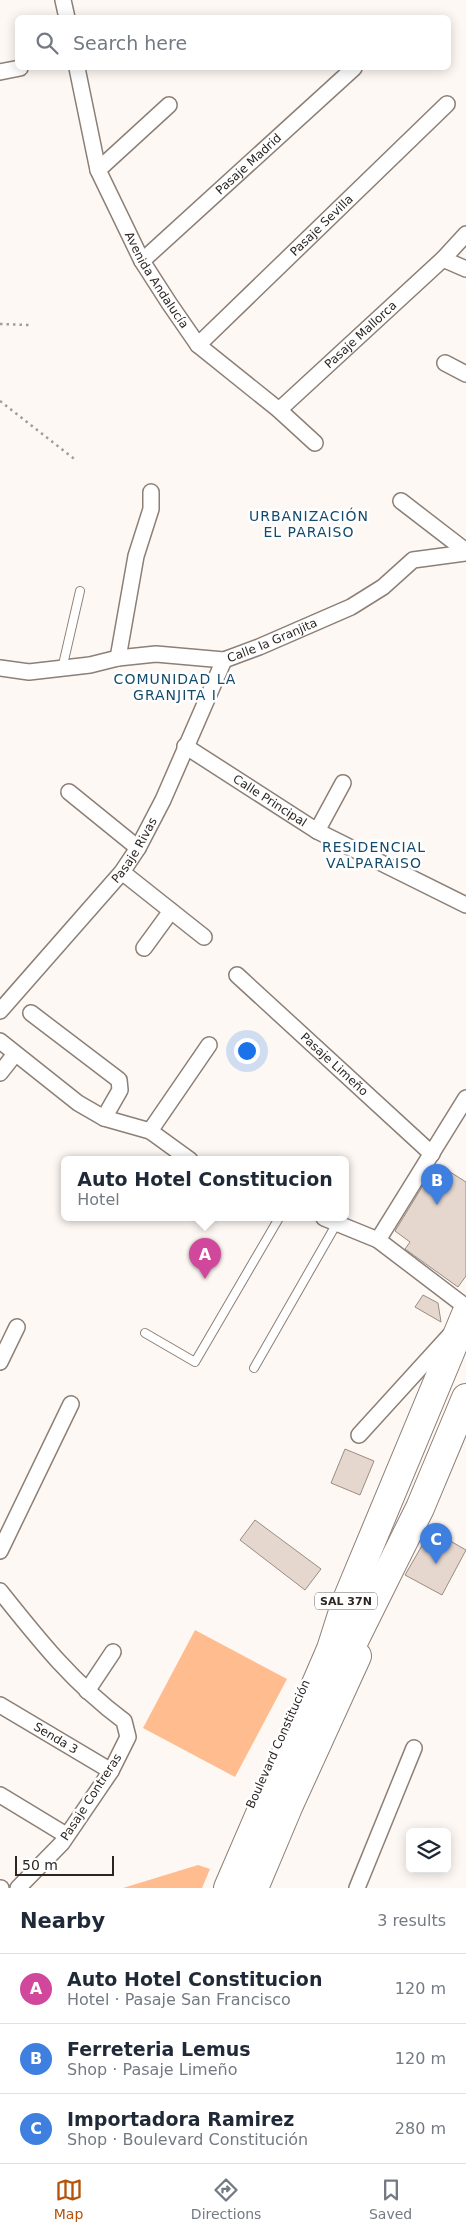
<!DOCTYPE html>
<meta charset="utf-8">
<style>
:root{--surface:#fff;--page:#f6f6f7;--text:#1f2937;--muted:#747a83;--line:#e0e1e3;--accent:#b45309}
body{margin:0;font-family:"DejaVu Sans",sans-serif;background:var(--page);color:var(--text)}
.controls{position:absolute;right:15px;bottom:15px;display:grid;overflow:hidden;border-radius:8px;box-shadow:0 2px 12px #0003}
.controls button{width:45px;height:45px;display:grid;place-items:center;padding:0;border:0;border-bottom:1px solid var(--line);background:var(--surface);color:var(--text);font:25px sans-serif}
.scale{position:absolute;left:15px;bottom:12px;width:99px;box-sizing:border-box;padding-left:5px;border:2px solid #2c2623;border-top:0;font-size:14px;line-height:18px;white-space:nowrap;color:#2c2623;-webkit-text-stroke:4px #fff;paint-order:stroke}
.you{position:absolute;left:246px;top:1050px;width:18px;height:18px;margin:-12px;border:4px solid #fff;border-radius:50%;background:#1a73e8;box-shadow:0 0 0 8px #1a73e833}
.badge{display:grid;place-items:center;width:32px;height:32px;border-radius:50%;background:var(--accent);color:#fff;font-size:16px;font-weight:700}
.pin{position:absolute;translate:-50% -41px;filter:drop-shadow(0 1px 2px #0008)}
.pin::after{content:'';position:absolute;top:26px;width:18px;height:15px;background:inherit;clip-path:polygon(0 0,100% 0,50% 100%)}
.popup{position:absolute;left:61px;top:1156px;width:288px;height:65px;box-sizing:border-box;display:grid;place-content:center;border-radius:8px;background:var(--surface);filter:drop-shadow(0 1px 4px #0005);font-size:16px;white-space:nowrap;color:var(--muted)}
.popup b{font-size:19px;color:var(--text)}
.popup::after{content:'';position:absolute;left:50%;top:100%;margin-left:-10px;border:10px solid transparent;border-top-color:var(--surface)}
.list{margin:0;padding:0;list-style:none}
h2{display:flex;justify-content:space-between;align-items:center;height:65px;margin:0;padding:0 20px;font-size:21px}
h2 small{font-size:16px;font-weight:400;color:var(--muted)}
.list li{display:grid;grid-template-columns:32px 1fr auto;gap:15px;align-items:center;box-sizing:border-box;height:70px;padding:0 20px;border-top:1px solid var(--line)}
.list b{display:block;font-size:19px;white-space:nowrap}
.list p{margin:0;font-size:16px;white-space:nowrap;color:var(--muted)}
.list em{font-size:16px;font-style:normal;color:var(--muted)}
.icon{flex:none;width:28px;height:28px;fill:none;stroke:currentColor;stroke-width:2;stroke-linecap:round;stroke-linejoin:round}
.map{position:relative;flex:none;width:466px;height:1888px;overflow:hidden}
.search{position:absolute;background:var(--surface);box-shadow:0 2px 12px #0003;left:15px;right:15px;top:15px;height:55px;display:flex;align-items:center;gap:12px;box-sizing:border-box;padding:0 18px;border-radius:8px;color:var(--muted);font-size:19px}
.sheet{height:275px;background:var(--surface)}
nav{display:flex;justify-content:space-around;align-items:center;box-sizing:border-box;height:70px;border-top:1px solid var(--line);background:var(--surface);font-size:14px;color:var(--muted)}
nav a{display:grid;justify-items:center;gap:2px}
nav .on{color:var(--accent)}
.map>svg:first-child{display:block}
.green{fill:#ffbd8f}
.building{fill:#e5d7cd;stroke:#998c83}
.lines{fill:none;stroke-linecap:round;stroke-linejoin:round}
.lane-casing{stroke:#8c7f76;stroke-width:10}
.street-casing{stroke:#8c7f76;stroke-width:18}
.highway-casing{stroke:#8c7f76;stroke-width:30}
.path{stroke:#a39d99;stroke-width:2.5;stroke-dasharray:2.5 4;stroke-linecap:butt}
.lane{stroke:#fff;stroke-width:8}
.street{stroke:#fff;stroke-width:15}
.highway{stroke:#fff;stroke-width:28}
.labels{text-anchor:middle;stroke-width:5;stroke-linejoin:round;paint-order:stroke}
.shield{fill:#fff;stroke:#6b6765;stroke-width:1}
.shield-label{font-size:11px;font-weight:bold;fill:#2c2623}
.street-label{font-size:12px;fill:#2c2623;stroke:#fff}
.neighbourhood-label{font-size:14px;letter-spacing:1px;fill:#134b6d;stroke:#fff}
</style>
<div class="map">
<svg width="466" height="1888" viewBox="0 0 466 1888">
<rect width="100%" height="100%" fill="#fef8f4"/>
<g class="green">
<path d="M195 1630 287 1679 235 1777 143 1728Z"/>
<path d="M198 1865 210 1869 202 1888H123Z"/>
</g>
<g class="building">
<path d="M439 1165 466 1182V1276L458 1287 405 1249 410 1242 395 1231 422 1187Z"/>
<path d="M423 1295 438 1303 441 1322 415 1307Z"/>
<path d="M345 1449 374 1461 360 1495 331 1483Z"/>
<path d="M255 1520 321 1569 305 1590 240 1540Z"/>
<path d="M431 1530 466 1550 442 1595 405 1575Z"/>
</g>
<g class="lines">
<defs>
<g id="lane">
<path d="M62 669 80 591"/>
<path d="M145 1333 195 1362 279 1218"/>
<path d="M254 1368 337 1223"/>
</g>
<g id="street">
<path d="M63 0 67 18"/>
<path id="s1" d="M77 68 98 170 142 261 169 303 198 345 279 410 315 443"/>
<path d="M0 72 20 68"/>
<path d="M98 170 169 105"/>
<path d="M443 259 466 234"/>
<path id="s2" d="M142 261 354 68"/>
<path id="s3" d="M198 345 447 104"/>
<path d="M445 363 466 374"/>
<path id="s4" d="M279 410 443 259 466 269"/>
<path d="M401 501 466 551"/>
<path d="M118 658 136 556 151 509V492"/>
<path id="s5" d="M0 668 29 672 90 665 118 658 156 654 224 660 259 647 351 607 383 587 413 560 466 553"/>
<path id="s6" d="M185 746 317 831 466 905"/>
<path d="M69 792 138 848"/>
<path d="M317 831 343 783"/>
<path d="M122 872 204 937"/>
<path d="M144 948 171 911"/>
<path id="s7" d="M237 975 432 1154"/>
<path id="s8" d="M0 1011 122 872 138 848 163 800 224 660"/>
<path d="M31 1013 119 1080 120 1090 104 1118"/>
<path d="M0 1041 78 1103 104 1118 150 1131 190 1160"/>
<path d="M0 1073 15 1054"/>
<path d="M150 1131 209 1045"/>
<path d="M324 1218 378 1240 466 1307"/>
<path d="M378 1240 466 1098"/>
<path d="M0 1362 17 1327"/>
<path d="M359 1435 450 1335"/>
<path d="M0 1551 71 1404"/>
<path d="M0 1591C39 1640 73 1683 124 1721L128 1737 111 1771 62 1843 18 1888"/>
<path d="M87 1691 113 1652"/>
<path id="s9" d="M0 1705 111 1771"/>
<path d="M0 1795 66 1835"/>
<path d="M0 1888H1"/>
<path d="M357 1888 414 1748"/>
</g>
<g id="highway">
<path d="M339 1671 420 1508 466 1398"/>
<path d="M228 1888 331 1649 346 1602 466 1314"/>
<path d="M254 1888 289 1805 357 1656"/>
</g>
</defs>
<use href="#lane" class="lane-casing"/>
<use href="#street" class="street-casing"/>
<use href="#highway" class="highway-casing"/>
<g class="path">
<path d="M0 324 29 325"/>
<path d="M0 401 77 461"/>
</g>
<use href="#lane" class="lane"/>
<use href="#street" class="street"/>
<use href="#highway" class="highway"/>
</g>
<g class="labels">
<rect class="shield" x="315" y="1592.5" width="62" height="17" rx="4"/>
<g class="shield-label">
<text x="346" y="1605">SAL 37N</text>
</g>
<g class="street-label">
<text dy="4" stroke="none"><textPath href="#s2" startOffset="144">Pasaje Madrid</textPath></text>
<text dy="4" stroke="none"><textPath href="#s3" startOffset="172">Pasaje Sevilla</textPath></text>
<text dy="4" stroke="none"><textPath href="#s1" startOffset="229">Avenida Andalucía</textPath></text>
<text dy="4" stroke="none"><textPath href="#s4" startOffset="111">Pasaje Mallorca</textPath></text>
<text dy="4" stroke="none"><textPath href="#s5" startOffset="278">Calle la Granjita</textPath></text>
<text dy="4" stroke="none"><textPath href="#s6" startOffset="101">Calle Principal</textPath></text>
<text dy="4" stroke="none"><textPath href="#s8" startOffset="210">Pasaje Rivas</textPath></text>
<text dy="4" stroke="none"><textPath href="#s7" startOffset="132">Pasaje Limeño</textPath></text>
<text dy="4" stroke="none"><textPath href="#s9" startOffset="65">Senda 3</textPath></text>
<text transform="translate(278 1744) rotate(-66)" y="4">Boulevard Constitución</text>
<text transform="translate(91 1797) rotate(-57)" y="4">Pasaje Contreras</text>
</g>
<g class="neighbourhood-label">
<text x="309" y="521">URBANIZACIÓN<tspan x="309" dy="16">EL PARAISO</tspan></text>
<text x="175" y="684">COMUNIDAD LA<tspan x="175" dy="16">GRANJITA I</tspan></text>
<text x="374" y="852">RESIDENCIAL<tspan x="374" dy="16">VALPARAISO</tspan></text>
</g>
</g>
</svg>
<div class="controls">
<button><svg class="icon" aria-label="layers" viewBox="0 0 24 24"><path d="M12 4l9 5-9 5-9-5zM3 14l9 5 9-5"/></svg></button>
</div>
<div class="scale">50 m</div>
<div class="you"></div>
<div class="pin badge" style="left:205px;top:1279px;background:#d1479c">A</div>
<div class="popup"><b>Auto Hotel Constitucion</b>Hotel</div>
<div class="pin badge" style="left:437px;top:1205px;background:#3f7fe0">B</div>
<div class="pin badge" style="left:436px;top:1564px;background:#3f7fe0">C</div>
<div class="search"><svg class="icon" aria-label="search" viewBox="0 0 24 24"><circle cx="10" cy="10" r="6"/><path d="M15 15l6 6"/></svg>Search here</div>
</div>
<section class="sheet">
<h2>Nearby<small>3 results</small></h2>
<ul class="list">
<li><span class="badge" style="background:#d1479c">A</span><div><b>Auto Hotel Constitucion</b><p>Hotel · Pasaje San Francisco</p></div><em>120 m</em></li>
<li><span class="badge" style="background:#3f7fe0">B</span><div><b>Ferreteria Lemus</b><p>Shop · Pasaje Limeño</p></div><em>120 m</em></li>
<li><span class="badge" style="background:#3f7fe0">C</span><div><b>Importadora Ramirez</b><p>Shop · Boulevard Constitución</p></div><em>280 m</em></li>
</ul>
</section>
<nav>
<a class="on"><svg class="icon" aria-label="map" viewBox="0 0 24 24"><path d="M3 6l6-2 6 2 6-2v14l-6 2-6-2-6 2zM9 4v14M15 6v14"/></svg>Map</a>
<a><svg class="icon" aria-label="directions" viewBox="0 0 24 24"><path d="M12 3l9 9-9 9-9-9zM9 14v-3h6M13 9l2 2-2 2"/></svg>Directions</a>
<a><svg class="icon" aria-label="saved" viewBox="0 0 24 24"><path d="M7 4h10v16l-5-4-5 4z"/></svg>Saved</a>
</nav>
